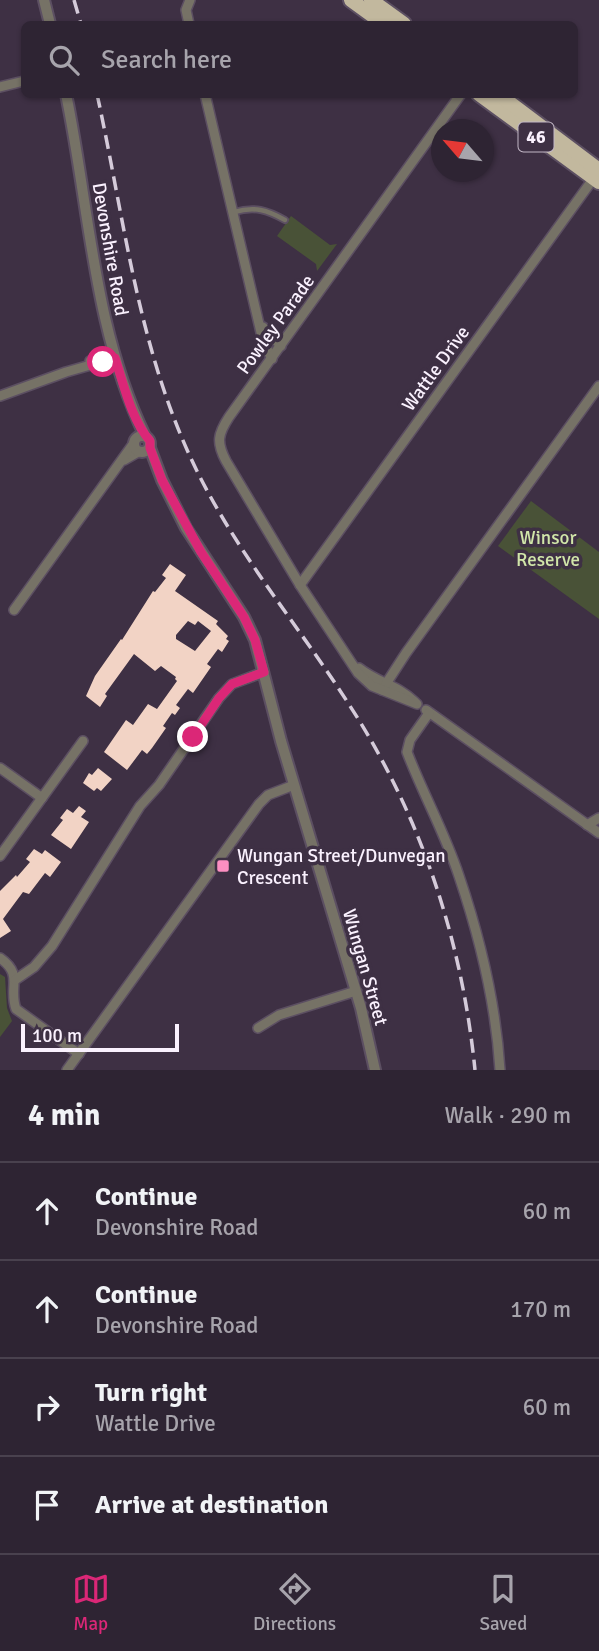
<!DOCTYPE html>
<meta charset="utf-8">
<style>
:root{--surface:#2e2433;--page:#3a303f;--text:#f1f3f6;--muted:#a7a4ac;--line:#49414e;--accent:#db2777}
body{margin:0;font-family:Signika,sans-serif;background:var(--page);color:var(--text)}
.compass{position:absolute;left:431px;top:119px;width:63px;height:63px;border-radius:50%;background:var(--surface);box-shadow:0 2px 5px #0004;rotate:298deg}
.scale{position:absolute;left:21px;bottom:18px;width:158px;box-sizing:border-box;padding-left:7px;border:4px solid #faf1fe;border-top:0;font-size:19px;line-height:24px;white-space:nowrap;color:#faf1fe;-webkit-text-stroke:5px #3e3044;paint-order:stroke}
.stop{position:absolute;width:21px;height:21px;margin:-16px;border:5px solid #db2777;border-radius:50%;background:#fff}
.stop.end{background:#db2777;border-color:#fff;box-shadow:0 2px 7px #0008}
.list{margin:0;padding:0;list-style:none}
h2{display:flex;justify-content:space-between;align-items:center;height:91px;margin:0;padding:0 28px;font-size:30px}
h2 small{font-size:23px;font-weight:400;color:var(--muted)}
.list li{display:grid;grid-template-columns:46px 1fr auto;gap:21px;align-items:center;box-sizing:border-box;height:98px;padding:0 28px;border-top:2px solid var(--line)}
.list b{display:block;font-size:26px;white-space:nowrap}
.list p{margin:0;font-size:23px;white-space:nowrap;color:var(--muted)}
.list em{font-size:23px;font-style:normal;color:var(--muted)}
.icon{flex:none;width:38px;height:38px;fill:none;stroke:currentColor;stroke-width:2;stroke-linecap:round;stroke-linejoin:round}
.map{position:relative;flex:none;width:599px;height:1070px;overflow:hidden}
.search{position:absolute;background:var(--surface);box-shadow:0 2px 5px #0004;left:21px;right:21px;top:21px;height:77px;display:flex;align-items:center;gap:18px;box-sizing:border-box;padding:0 24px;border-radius:10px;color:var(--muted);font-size:26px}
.sheet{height:483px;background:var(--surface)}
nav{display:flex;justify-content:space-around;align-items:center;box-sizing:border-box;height:98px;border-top:2px solid var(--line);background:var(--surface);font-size:19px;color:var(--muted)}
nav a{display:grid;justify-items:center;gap:4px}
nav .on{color:var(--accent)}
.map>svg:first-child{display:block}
.green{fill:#495237}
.building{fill:#f2d3c5;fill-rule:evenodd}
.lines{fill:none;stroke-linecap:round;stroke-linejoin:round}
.service-casing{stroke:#5c4f62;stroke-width:8}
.minor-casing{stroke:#5c4f62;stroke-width:12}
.tertiary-casing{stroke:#5c4f62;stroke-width:14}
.trunk-casing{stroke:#5c4f62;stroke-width:18}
.service{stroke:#767266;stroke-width:4.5}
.minor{stroke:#767266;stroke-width:9}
.tertiary{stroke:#767266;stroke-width:10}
.trunk{stroke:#c2b89e;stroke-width:14}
.rail{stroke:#d5cbda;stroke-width:3.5;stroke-dasharray:14 7;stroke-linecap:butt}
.route{stroke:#db2777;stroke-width:9}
.poi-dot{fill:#fc8fc1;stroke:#3e3044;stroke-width:2.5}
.labels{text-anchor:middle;stroke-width:7;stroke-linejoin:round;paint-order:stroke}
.shield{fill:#3e3044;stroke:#c2b7c6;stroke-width:2}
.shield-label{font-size:18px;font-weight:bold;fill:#faf1fe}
.street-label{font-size:19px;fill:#faf1fe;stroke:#3e3044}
.park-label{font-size:19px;fill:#d1e6a9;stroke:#3e3044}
.poi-label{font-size:19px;fill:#faf1fe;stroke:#3e3044;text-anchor:start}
</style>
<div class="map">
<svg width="599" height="1070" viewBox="0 0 599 1070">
<rect width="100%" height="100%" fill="#3e3044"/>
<g class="green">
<path d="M291 216 330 245 337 244 317 271 316 264 277 236Z"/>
<path d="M531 501 599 552V619L498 546Z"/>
<path d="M0 974 5 977 7 1008 12 1021 0 1037Z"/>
</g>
<g class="building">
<path d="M170 564 186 575 175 591 218 621 216 624 228 636 226 639 229 641 222 652 218 649 207 664 211 667 193 693 188 689 176 705 180 708 175 715 172 713 163 726 166 728 152 748 147 754 142 750 127 770 104 752 126 720 133 725 148 704 157 709 177 681 175 679 176 677 161 666 155 671 134 654 105 694 107 696 100 707 86 696 95 676 121 639 122 640 153 591 155 592 166 578 162 575ZM188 621 195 625 198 621 211 631 195 651 176 639V635Z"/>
<path d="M98 768 112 779 101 791 97 788 94 791 83 783 89 773 92 775Z"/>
<path d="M79 806 86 811 81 817 89 822 71 849 51 835 63 820 60 818 67 809 73 813Z"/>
<path d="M34 849 42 854 45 850 61 862 50 877 45 873 29 894 23 892 3 919 11 931 0 938V891L16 875 17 877 30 862 26 859Z"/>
</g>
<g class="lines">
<defs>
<path id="service" d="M234 212C255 206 267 210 285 220"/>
<g id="minor">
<path d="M189 24 186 10 190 0"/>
<path d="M0 87 24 81"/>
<path d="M205 94 263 341 272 359"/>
<path d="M263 327 281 346"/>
<path d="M90 361 113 351"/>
<path d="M0 396 66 372 115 358"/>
<path d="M124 460 138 452"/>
<path d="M300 585 596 175"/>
<path d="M14 610 134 443"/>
<path d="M359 668C378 683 396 684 415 702"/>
<path d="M382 690 406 653 599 386"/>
<path d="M417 704 372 686 358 673 300 585 226 461C216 442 218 434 229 417L461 94"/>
<path d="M426 710 599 833"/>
<path d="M429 713 410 740 407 752C423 794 445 833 459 876 480 938 496 1005 500 1070"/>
<path d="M0 768 42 798"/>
<path d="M587 825 599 818"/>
<path d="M0 856 83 741"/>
<path d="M0 958C24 975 8 987 16 1009L79 1054"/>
<path d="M15 980 34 967 52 946 140 806 159 785 219 698 232 684 264 672"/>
<path d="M258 1028 279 1015 356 991"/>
<path d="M67 1070 259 804 268 795 294 785"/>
</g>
<g id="tertiary">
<path d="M44 0 50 24"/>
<path d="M66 94C90 210 93 328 145 436"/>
<circle cx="142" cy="444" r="8"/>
<path d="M150 448 162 480 186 528 244 617 255 640 281 741 361 1008 375 1070"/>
</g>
<g id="trunk">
<path d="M351 0 384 24"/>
<path d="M371 0 404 24"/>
<path d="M479 94 599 182"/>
<path d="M498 94 599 170"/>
</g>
</defs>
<use href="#service" class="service-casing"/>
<use href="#minor" class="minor-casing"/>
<use href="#tertiary" class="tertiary-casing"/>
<use href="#trunk" class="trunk-casing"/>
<use href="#service" class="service"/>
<use href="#minor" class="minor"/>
<use href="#tertiary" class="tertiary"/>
<use href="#trunk" class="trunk"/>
<g class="rail">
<path d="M74 0 81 24"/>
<path d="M97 94C125 222 138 350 196 469 238 555 299 626 350 706 421 816 462 940 475 1070"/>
</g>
</g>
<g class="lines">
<path class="route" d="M103 362 115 358C124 385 131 419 150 441V448L162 480 201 552 244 617 255 640 264 672 232 684 219 698 193 737"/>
</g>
<rect class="poi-dot" x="216" y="859" width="14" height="14" rx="3.5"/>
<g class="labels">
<rect class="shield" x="518.5" y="122.5" width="35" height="29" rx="5"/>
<g class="shield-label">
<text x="536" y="143">46</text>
</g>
<g class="street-label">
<text transform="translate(111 249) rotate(80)" y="7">Devonshire Road</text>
<text transform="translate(275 324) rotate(-54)" y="7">Powley Parade</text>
<text transform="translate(435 368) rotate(-54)" y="7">Wattle Drive</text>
<text transform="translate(366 967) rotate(74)" y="7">Wungan Street</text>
</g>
<g class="park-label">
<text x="548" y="544">Winsor<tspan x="548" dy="22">Reserve</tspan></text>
</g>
<g class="poi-label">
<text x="237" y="862">Wungan Street/Dunvegan<tspan x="237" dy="22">Crescent</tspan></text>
</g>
</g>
</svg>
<svg class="compass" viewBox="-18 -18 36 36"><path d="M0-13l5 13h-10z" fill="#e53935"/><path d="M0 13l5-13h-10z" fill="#a7a4ac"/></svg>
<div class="scale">100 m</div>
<div class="stop" style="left:103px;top:362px"></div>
<div class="stop end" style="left:193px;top:737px"></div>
<div class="search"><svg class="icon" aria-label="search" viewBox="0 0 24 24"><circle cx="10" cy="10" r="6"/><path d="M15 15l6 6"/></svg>Search here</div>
</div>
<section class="sheet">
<h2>4 min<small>Walk · 290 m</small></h2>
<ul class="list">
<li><svg class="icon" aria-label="ahead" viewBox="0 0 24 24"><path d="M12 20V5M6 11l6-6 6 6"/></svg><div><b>Continue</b><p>Devonshire Road</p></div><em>60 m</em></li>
<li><svg class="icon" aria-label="ahead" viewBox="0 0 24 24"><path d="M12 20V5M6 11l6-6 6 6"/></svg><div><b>Continue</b><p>Devonshire Road</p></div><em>170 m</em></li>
<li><svg class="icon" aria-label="right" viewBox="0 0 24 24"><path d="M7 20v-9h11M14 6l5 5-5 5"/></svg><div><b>Turn right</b><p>Wattle Drive</p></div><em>60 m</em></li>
<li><svg class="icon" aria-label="arrive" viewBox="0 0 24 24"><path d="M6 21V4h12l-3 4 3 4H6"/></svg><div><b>Arrive at destination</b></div></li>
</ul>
</section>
<nav>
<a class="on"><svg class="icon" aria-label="map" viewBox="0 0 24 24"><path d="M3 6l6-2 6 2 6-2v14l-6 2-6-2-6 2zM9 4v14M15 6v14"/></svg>Map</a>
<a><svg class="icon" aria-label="directions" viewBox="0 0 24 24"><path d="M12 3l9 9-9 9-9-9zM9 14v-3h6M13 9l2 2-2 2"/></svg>Directions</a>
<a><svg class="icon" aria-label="saved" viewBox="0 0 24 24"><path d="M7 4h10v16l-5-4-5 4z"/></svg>Saved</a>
</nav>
